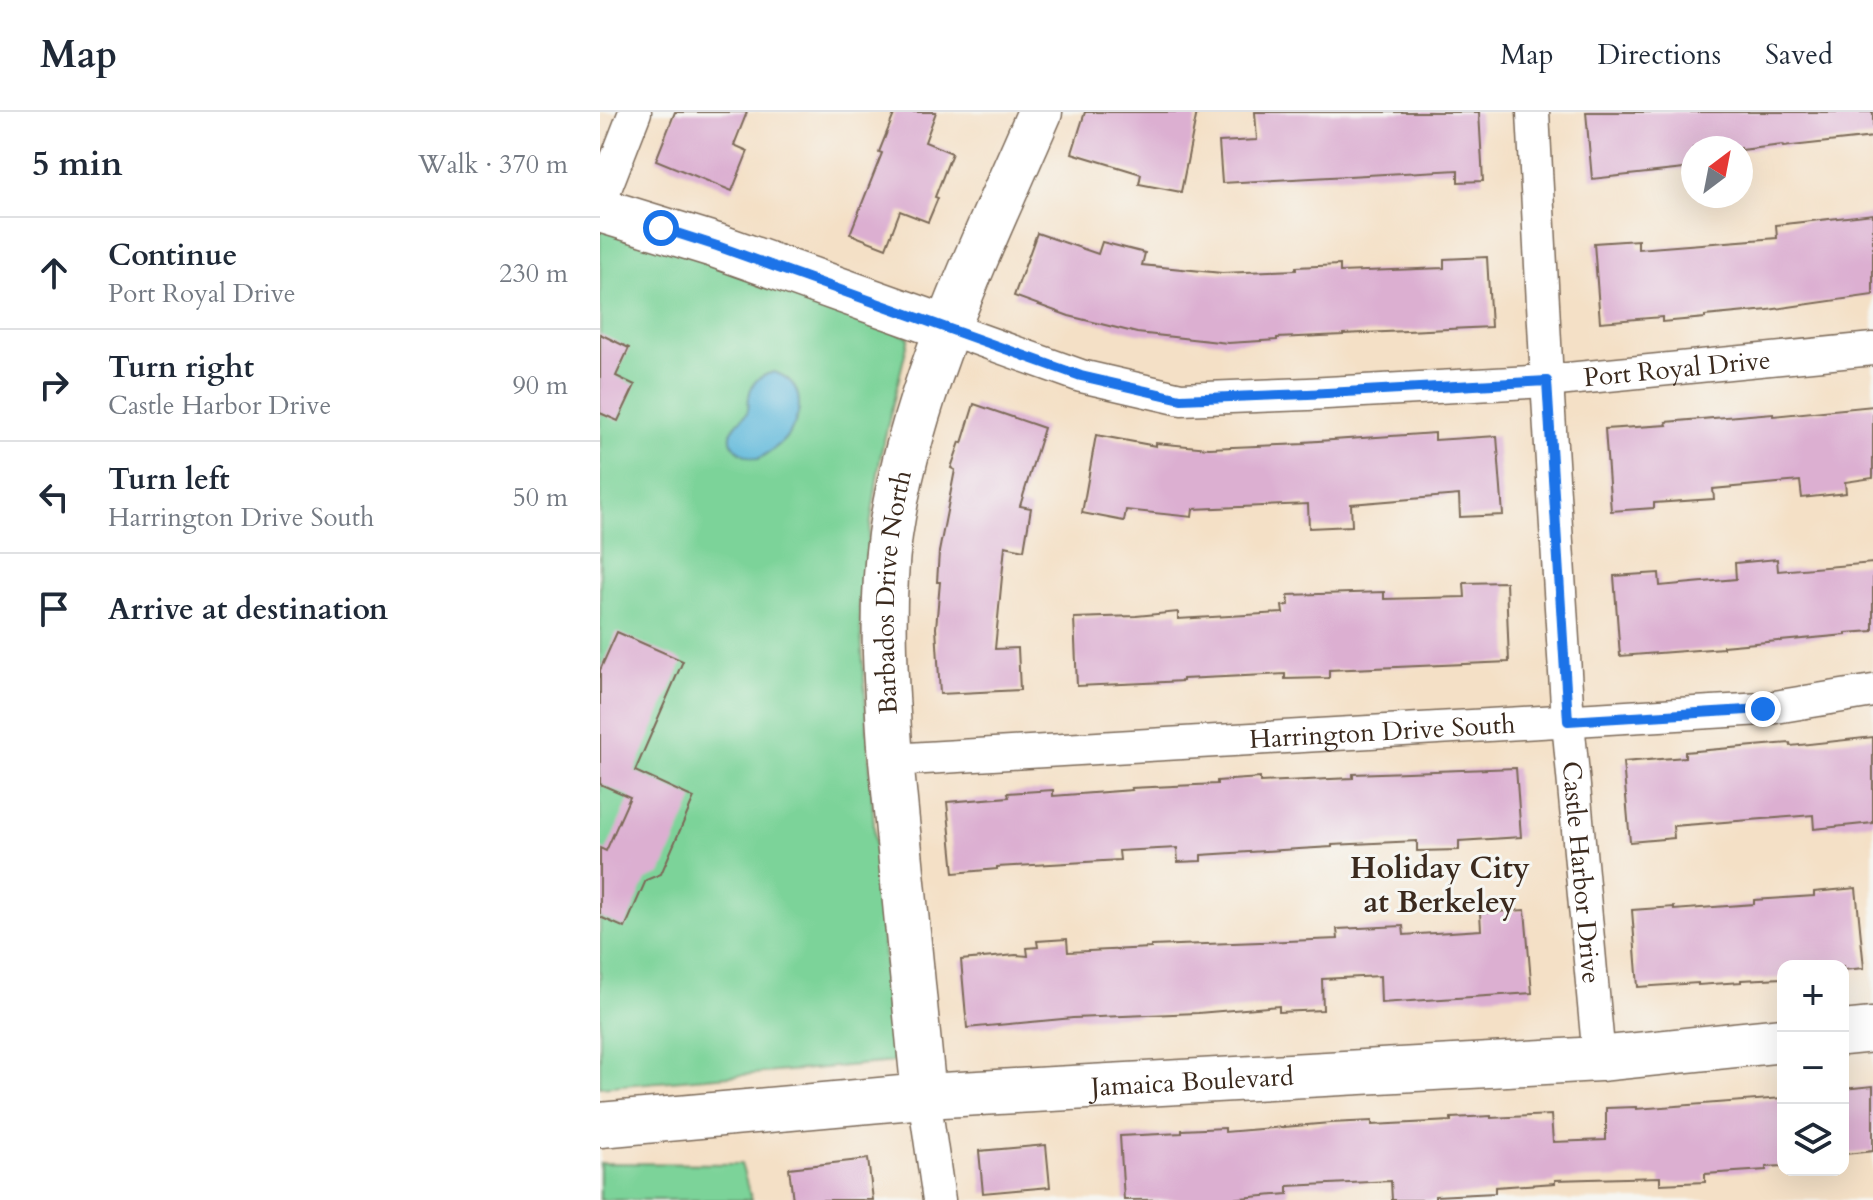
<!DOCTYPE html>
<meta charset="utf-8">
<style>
:root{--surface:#fff;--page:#f2f2f3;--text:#1f2937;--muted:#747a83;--line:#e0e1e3}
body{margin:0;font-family:Cardo,serif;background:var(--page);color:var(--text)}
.controls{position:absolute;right:24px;bottom:24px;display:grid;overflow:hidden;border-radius:16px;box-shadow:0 8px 32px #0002}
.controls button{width:72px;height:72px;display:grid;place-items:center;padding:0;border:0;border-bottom:2px solid var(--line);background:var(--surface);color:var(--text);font:40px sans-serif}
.compass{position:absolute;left:1081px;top:24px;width:72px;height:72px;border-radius:50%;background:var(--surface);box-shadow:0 8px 32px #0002;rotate:32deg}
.stop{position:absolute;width:24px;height:24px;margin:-18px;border:6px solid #1a73e8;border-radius:50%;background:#fff}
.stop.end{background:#1a73e8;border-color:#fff;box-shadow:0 2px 8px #0008}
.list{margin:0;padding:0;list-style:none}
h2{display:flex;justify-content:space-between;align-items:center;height:104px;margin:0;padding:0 32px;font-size:34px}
h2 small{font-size:26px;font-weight:400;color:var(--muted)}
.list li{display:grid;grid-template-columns:52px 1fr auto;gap:24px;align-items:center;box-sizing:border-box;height:112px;padding:0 32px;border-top:2px solid var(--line)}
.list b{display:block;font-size:30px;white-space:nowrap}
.list p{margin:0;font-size:26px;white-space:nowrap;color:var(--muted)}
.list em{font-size:26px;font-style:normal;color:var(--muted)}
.icon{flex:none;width:44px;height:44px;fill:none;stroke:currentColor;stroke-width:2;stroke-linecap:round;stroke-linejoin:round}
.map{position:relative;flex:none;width:1273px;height:1088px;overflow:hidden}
header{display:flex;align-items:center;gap:48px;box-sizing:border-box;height:112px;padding:0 40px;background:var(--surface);border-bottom:2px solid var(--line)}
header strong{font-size:38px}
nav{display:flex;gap:44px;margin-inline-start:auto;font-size:28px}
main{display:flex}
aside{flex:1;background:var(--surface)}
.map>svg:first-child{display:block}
.green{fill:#7bd399;stroke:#5b7e5c;stroke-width:2}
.water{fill:#5cb7da;stroke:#4c707c;stroke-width:2}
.building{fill:#dcafd1}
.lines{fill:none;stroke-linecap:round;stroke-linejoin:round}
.street-casing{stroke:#7c6a59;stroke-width:35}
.secondary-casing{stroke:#7c6a59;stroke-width:47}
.street{stroke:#fff;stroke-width:32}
.secondary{stroke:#fff;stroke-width:44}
.route{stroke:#1a73e8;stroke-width:10}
.labels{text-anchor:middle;stroke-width:6;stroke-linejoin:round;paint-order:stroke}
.street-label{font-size:26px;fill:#3b2a1e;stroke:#f6f6f2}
.quarter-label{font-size:30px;font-weight:bold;fill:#3b2a1e;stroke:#f6f6f2}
</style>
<header>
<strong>Map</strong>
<nav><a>Map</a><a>Directions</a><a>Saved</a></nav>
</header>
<main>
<aside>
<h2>5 min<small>Walk · 370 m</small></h2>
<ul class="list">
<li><svg class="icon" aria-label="ahead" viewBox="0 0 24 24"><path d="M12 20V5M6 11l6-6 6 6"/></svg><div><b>Continue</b><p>Port Royal Drive</p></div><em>230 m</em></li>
<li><svg class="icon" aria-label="right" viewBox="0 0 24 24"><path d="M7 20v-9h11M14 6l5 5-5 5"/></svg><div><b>Turn right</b><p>Castle Harbor Drive</p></div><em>90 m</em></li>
<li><svg class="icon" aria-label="left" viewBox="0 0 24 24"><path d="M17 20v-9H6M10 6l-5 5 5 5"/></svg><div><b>Turn left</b><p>Harrington Drive South</p></div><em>50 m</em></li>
<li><svg class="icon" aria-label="arrive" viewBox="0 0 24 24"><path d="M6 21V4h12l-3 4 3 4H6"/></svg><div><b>Arrive at destination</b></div></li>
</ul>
</aside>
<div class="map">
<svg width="1273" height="1088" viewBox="0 0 1273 1088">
<rect width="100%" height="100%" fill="#f6f6f2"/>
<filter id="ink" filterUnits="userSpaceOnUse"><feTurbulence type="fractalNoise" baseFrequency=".0125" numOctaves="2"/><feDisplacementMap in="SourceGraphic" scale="16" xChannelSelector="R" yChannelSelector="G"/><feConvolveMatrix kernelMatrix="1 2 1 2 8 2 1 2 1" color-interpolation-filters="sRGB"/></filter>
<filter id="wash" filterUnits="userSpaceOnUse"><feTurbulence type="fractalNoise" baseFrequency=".006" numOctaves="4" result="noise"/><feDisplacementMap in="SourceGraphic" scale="32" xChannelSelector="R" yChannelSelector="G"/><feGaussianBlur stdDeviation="1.8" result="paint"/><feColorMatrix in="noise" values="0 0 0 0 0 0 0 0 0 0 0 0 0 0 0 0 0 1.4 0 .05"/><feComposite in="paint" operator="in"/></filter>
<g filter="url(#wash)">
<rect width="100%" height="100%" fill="#f4e0c6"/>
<g class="green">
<path d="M0 110 309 225 281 341 259 491 278 774 294 950 0 975Z"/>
<path d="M0 1051 141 1052 152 1088H0Z"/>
</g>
<path class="water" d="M174 260C207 271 204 305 184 328 176 336 168 342 158 347 142 344 121 331 136 313 140 307 146 305 148 298 149 293 148 289 149 285 151 269 160 264 174 260Z"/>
<g id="blocks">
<g class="building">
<path d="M75 0H147L134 33 148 39 132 79 56 48Z"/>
<path d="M295 0H336L325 30 352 41 335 85 338 86 328 110 300 99 286 136 250 122 282 41 279 40Z"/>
<path d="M485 0H597L581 80 539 72 541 62 472 41Z"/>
<path d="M655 0H879L883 69 858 70V58L622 71 619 30 657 28Z"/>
<path d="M986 0H1273V25L1183 35 1182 33 1141 38V36H1093V56L992 67Z"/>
<path d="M1273 102V183L1168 198 1105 204V206L1062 210V205L1000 210 994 131 1038 128V137L1177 126 1176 113Z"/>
<path d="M437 121 498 142 502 130 545 141 542 153 622 161 696 158V155L740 153V160L844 156V147L887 145 891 215 743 222V223L677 226V228L628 231 537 221 469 204 414 184Z"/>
<path d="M0 222 29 236 16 264 35 273 18 309 0 301Z"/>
<path d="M374 292 444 316 420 394 431 396 424 438 405 434 395 537 418 536 420 578 340 582 336 516 340 470H337L339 440 355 358 351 356 360 330 362 331Z"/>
<path d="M1273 294V366L1245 370 1246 381 1202 386 1200 369 1113 377 1114 387 1054 391V396L1011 399 1005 317 1067 313 1066 310 1173 301V304Z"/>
<path d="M835 321V328L897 324 903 403 860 405 859 383 751 392 752 414 709 416 708 392 593 397 592 405 526 398 524 409 482 401 496 323 556 334V331L609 336 705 332 704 330Z"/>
<path d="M1177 447 1178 459 1273 451V519L1246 521V523L1123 534V536L1020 544 1014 464 1059 461 1060 474 1136 467 1135 451Z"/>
<path d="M906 470 909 550 729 558V566L685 567V562L583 567V569L545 571 477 574 474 506 536 504 578 500V507L683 501 682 494 689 493 688 483 784 480V487L865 485 864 471Z"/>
<path d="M17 520 83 549 35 659 94 686 61 762 46 768 25 816 0 805V736L6 739 30 685 0 672V558Z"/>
<path d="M1273 625V711L1214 717 1213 703 1073 714 1074 726 1030 730 1023 650 1085 645V640L1190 631 1191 634Z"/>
<path d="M916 656 921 725 859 729V738L817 739V729L732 733V735L601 743V749L578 750 577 736 519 739 520 748 397 755V757L354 761 347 690 409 685 408 681 453 678V684L532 678 531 676 617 672V669L660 666V670L753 666V662Z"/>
<path d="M1256 776 1264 856 1243 858V854H1183V866L1141 868V870L1098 873V871L1038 875 1032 798 1074 795V798L1154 792V788L1214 784V780Z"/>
<path d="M925 798 932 881 781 891 780 864 722 867 723 898 679 900V894L598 901 473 906 367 916 361 848 416 843 428 844 427 836 438 835 437 829 467 827 468 840 551 836V834L738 827 737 817 803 814 804 823 881 818 880 801Z"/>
<path d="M1273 974V1039L1246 1042 1243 1011V977Z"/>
<path d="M1183 986V1054L1166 1055V1058L1105 1062V1070L1060 1072V1065L955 1068V1071L895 1075V1081L835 1084V1088H792L791 1069 688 1074V1082L628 1087 524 1088 520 1024 582 1021V1018L625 1016V1020L730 1011 772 1009V1013L851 1009V1006L891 1004V1006L951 1003 953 1030 1006 1028V996L1036 995V997Z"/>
<path d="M446 1033 450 1075 383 1081 379 1039Z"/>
<path d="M268 1047 273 1088H193L189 1056Z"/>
</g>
</g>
</g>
<g filter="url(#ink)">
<use href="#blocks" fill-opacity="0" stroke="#7c6a59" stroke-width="2"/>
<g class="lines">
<defs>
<g id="street">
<path id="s1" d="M933 0 947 269 968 609 999 947"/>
<path d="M0 90 35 0"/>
<path id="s2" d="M347 216 481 264 581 287 708 282 947 269 1273 237"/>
<path id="s3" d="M291 648 1163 597 1273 579"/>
<path d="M324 984 339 1088"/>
</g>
<g id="secondary">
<path d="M0 98 117 134 347 216"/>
<path d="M1243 921 1273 918"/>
<path id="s4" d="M324 984 291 648C286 574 280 497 290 423 312 274 381 137 440 0"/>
<path id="s5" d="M0 1013 324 984 999 947 1183 928"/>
</g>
</defs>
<use href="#street" class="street-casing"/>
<use href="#secondary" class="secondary-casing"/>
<use href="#street" class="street"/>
<use href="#secondary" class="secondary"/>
</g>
</g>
<g class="lines" filter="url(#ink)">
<path class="route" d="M61 116 117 134 481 264 581 287 708 282 947 269 968 609 1163 597"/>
</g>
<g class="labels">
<g class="street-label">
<text dy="9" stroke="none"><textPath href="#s2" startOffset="742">Port Royal Drive</textPath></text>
<text dy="9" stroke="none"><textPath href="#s4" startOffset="506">Barbados Drive North</textPath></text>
<text dy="9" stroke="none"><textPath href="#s3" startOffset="492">Harrington Drive South</textPath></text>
<text dy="9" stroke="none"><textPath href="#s1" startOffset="762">Castle Harbor Drive</textPath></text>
<text dy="9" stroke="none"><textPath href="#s5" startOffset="594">Jamaica Boulevard</textPath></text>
</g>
<g class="quarter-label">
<text x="840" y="766">Holiday City<tspan x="840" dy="34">at Berkeley</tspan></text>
</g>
</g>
</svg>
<div class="controls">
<button>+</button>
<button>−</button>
<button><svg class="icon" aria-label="layers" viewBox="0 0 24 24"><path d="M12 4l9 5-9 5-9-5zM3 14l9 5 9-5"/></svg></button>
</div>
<svg class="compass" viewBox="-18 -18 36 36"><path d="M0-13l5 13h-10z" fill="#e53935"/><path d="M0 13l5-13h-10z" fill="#747a83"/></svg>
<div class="stop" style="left:61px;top:116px"></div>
<div class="stop end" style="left:1163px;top:597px"></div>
</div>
</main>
